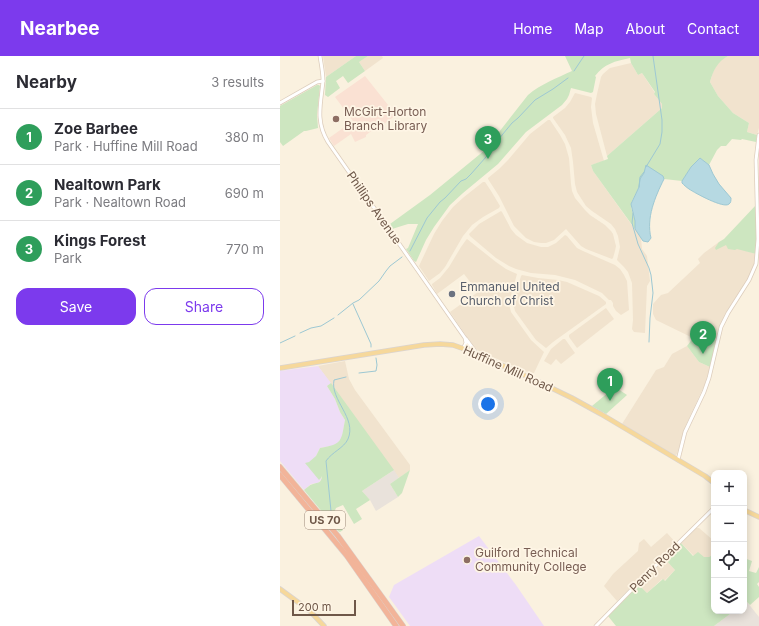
<!DOCTYPE html>
<meta charset="utf-8">
<style>
:root{--surface:#fff;--page:#f2f2f3;--text:#2b2b33;--muted:#7c7c81;--line:#e1e1e2;--accent:#7c3aed}
body{margin:0;font-family:Inter,sans-serif;background:var(--page);color:var(--text)}
.controls{position:absolute;right:12px;bottom:12px;display:grid;overflow:hidden;border-radius:8px;box-shadow:0 2px 10px #0003}
.controls button{width:36px;height:36px;display:grid;place-items:center;padding:0;border:0;border-bottom:1px solid var(--line);background:var(--surface);color:var(--text);font:20px sans-serif}
.scale{position:absolute;left:12px;bottom:10px;width:64px;box-sizing:border-box;padding-left:4px;border:2px solid #6f5849;border-top:0;font-size:11px;line-height:14px;white-space:nowrap;color:#6f5849;-webkit-text-stroke:3px #fef5e5;paint-order:stroke}
.you{position:absolute;left:208px;top:348px;width:14px;height:14px;margin:-10px;border:3px solid #fff;border-radius:50%;background:#1a73e8;box-shadow:0 0 0 6px #1a73e833}
.badge{display:grid;place-items:center;width:26px;height:26px;border-radius:50%;background:var(--accent);color:#fff;font-size:13px;font-weight:700}
.pin{position:absolute;translate:-50% -33px;filter:drop-shadow(0 1px 2px #0008)}
.pin::after{content:'';position:absolute;top:21px;width:14px;height:12px;background:inherit;clip-path:polygon(0 0,100% 0,50% 100%)}
.list{margin:0;padding:0;list-style:none}
h2{display:flex;justify-content:space-between;align-items:center;height:52px;margin:0;padding:0 16px;font-size:17px}
h2 small{font-size:13px;font-weight:400;color:var(--muted)}
.list li{display:grid;grid-template-columns:26px 1fr auto;gap:12px;align-items:center;box-sizing:border-box;height:56px;padding:0 16px;border-top:1px solid var(--line)}
.list b{display:block;font-size:15px;white-space:nowrap}
.list p{margin:0;font-size:13px;white-space:nowrap;color:var(--muted)}
.list em{font-size:13px;font-style:normal;color:var(--muted)}
.actions{display:flex;gap:8px;padding:12px 16px}
.actions a{flex:1;padding:9px 0;border:1px solid var(--accent);border-radius:12px;text-align:center;font-size:14px;color:var(--accent)}
.actions .main{background:var(--accent);color:#fff}
.icon{flex:none;width:22px;height:22px;fill:none;stroke:currentColor;stroke-width:2;stroke-linecap:round;stroke-linejoin:round}
.map{position:relative;flex:none;width:479px;height:570px;overflow:hidden}
header{display:flex;align-items:center;gap:24px;box-sizing:border-box;height:56px;padding:0 20px;background:var(--accent);color:#fff}
header strong{font-size:19px}
nav{display:flex;gap:22px;margin-inline-start:auto;font-size:14px}
main{display:flex}
aside{flex:1;background:var(--surface)}
.map>svg:first-child{display:block}
.residential{fill:#f1e3ce}
.commercial{fill:#fae1d3}
.industrial{fill:#e9e2db}
.education{fill:#eeddf6}
.green{fill:#cde6c0}
.water{fill:#b6d9e2;stroke:#9dc8d3}
.lines{fill:none;stroke-linecap:round;stroke-linejoin:round}
.stream{stroke:#9dc8d3;stroke-width:1}
.minor-casing{stroke:#ddcdbc;stroke-width:4.5}
.major-casing{stroke:#dad4d0;stroke-width:5.5}
.highway-casing{stroke:#dad4d0;stroke-width:6}
.minor{stroke:#fff;stroke-width:3}
.major{stroke:#f6d89b;stroke-width:4}
.highway{stroke:#f2b499;stroke-width:5}
.education-dot{fill:#8d6e63;stroke:#fef5e5;stroke-width:1.5}
.worship-dot{fill:#6b7280;stroke:#fef5e5;stroke-width:1.5}
.labels{text-anchor:middle;stroke-width:3.5;stroke-linejoin:round;paint-order:stroke}
.shield{fill:#fef5e5;stroke:#9a8778;stroke-width:1}
.shield-label{font-size:11px;font-weight:bold;fill:#6f5849}
.education-label{font-size:12px;fill:#785e54;stroke:#fef5e5;text-anchor:start}
.street-label{font-size:12px;fill:#6f5849;stroke:#fef5e5}
.worship-label{font-size:12px;fill:#5b616d;stroke:#fef5e5;text-anchor:start}
</style>
<header>
<strong>Nearbee</strong>
<nav><a>Home</a><a>Map</a><a>About</a><a>Contact</a></nav>
</header>
<main>
<aside>
<h2>Nearby<small>3 results</small></h2>
<ul class="list">
<li><span class="badge" style="background:#2e9e5b">1</span><div><b>Zoe Barbee</b><p>Park · Huffine Mill Road</p></div><em>380 m</em></li>
<li><span class="badge" style="background:#2e9e5b">2</span><div><b>Nealtown Park</b><p>Park · Nealtown Road</p></div><em>690 m</em></li>
<li><span class="badge" style="background:#2e9e5b">3</span><div><b>Kings Forest</b><p>Park</p></div><em>770 m</em></li>
</ul>
<div class="actions"><a class="main">Save</a><a>Share</a></div>
</aside>
<div class="map">
<svg width="479" height="570" viewBox="0 0 479 570">
<rect width="100%" height="100%" fill="#faf1df"/>
<g class="residential">
<path d="M43 0H76L46 21Z"/>
<path d="M88 0H102L103 2 85 15 79 6Z"/>
<path d="M448 0H479V72L477 79 467 76 469 67 453 57 438 40 430 26 433 16 437 8 443 3Z"/>
<path d="M351 7 358 19 362 17 375 37 374 38 382 48V52L327 100 316 58 315 48 317 38 321 21 323 18 330 12Z"/>
<path d="M295 37 311 41 312 42 311 51 313 67 324 105 311 109 313 115 361 182 362 193 367 200 370 225 367 230 365 277 354 276 352 273 353 264 352 227 348 216 344 211 337 204 340 191 338 180 335 173 331 168 312 155 306 150 297 136 295 128 293 106 291 92 285 79 273 62V61L285 52 290 46Z"/>
<path d="M268 64H270L280 79 285 88 289 102 291 128 292 135 295 142 305 154 310 159 325 169 331 175 333 178 336 190 335 195 333 202 332 203 306 193 301 190 286 173 274 184 266 187H261L254 186 246 182 234 170 219 140 208 123V122L219 113 228 104 250 78Z"/>
<path d="M203 126H205L211 135 220 150 219 152 203 161 192 169 183 180 165 211 160 217 149 225 139 210 154 178 162 165 173 151 184 141Z"/>
<path d="M221 155 222 156 231 173 236 179 247 187 261 191H268L276 187 285 179 287 180 297 192 303 195 335 209 340 213 344 219 347 225 349 254 341 259 336 255 333 250V247L331 244H329L322 237 295 224 275 219 251 217 236 213 229 210 216 202 190 180 189 178 199 168Z"/>
<path d="M187 183 216 206 226 213 237 218 230 243 229 248 231 256 251 284 264 296 254 317 252 318 208 299 199 295 194 291 170 256 198 236 184 218 157 238 152 229V228L160 222 169 211 181 191 186 184Z"/>
<path d="M439 186 476 198 474 208 470 219 445 258 438 273 436 284 413 282 376 264 373 258V248L381 239 388 237 420 207 418 203 424 197Z"/>
<path d="M242 219 258 222 278 224 287 226 319 240 326 246V248L273 286 266 292 256 284 235 255 233 247 234 244 241 220Z"/>
<path d="M326 252 334 263 297 292 289 281V279Z"/>
<path d="M283 283H285L295 297 281 308 276 303 271 309 264 305 271 293Z"/>
<path d="M407 290 419 306 430 311 425 328 405 371 397 398 396 399H394L342 368 376 314 384 311 392 298Z"/>
<path d="M65 305 69 323 75 334 130 409V414L119 422 38 310Z"/>
<path d="M416 472H419L434 485V498L429 501H424L414 500 401 487Z"/>
<path d="M387 477 396 487 337 545 324 530 333 518 358 495 359 487 364 483 371 491Z"/>
<path d="M385 503 395 514 384 525 382 523 367 537 359 529Z"/>
</g>
<path class="commercial" d="M85 20 116 59 96 74 94 73 86 79V81L75 86 71 78 54 90 49 82 73 65 55 41Z"/>
<g class="industrial">
<path d="M114 414 119 422 110 428 118 441 96 455 90 444 82 435Z"/>
<path d="M467 546 479 561V570H434L454 555H464V548Z"/>
</g>
<g class="education">
<path d="M38 310 51 327 47 330 55 343 60 356 65 364 62 382 58 387 52 390 40 392 36 400 42 412 41 424 38 427 31 428 24 434 0 405V315Z"/>
<path d="M199 480 236 529 264 570H130L109 541 114 529Z"/>
</g>
<g class="green">
<path d="M76 0H88L79 6 85 15 68 27 63 20 56 25 60 32 48 41 45 39 46 21Z"/>
<path d="M285 0H448C437 6 433 15 430 26L438 40 453 57 469 67 467 76 477 79 476 86 462 83 461 84 452 83 446 90H441L437 94 429 109 420 102 411 111 402 125 384 123 383 120 364 117 360 123 359 131 352 145 351 151 355 165V173L313 115 311 109 328 103 327 100 382 52V48L374 38 375 36 362 17 358 19 351 7 350 2C335 5 324 8 315 20L316 21 313 36 311 37 291 32 289 39 287 43 282 49 246 76 218 108 183 137 170 149 154 171 146 184 137 204 136 206 134 205 126 193 128 192 138 168H128L112 173 110 168 150 139 205 94 248 39C261 28 277 22 292 15Z"/>
<path d="M37 29H39L40 30 37 59 38 72 26 75H24L3 90 0 86V50Z"/>
<path d="M476 149 477 184 476 198 457 193 455 194 448 193 446 189 436 194 435 192 439 186 444 183Z"/>
<path d="M413 282 436 284 430 311 419 306 407 290Z"/>
<path d="M51 327 114 414 82 435 90 444 76 453 82 463 74 468 63 449 56 452 53 459 63 474 60 476 58 475 24 434C27 432 29 429 33 428 38 426 41 428 42 420L41 422 39 424 25 407 29 406 36 400 42 413 36 400 40 392C63 388 61 385 65 364L60 356 55 343 47 330Z"/>
<path d="M335 331 347 339 326 358 312 350Z"/>
<path d="M130 414 122 437 118 441 110 428Z"/>
<path d="M401 487 413 500 418 496 424 501H429L434 498V555H454L434 570H336L328 560 359 529 367 537 383 523 385 525 395 514 385 503Z"/>
<path d="M464 502 472 505 469 515 476 517 479 511V526L477 528 479 531V541L470 549 467 546 464 548Z"/>
</g>
<g class="water">
<path d="M420 102 429 109 433 118 439 128 451 142C451 144 451 147 449 148 444 153 415 137 409 133 406 131 404 129 402 127V125L411 111Z"/>
<path d="M366 109 383 120 384 123C375 141 366 162 371 182L368 186 363 185 355 173V165L351 148 359 131 360 123 364 117Z"/>
</g>
<g class="lines">
<g class="stream">
<path d="M294 15 304 0"/>
<path d="M366 111 380 88 382 76V64L373 0"/>
<path d="M359 131 360 121 364 116"/>
<path d="M353 157 352 167 358 188 369 212 371 219 373 237 370 262 369 286"/>
<path d="M130 195 147 162 160 146 165 142 181 125 186 123 191 118 213 93 218 84 232 67 238 62 255 44 273 33 288 22"/>
<path d="M73 248 91 288V291"/>
<path d="M58 259 73 247 79 244 99 225 106 215 110 210 122 201"/>
<path d="M20 277 31 272 41 270 54 262"/>
<path d="M0 287 15 280"/>
<path d="M79 317 96 315 97 309 96 302"/>
<path d="M51 455 46 405C52 396 64 392 68 383 77 362 50 344 54 324L66 321"/>
</g>
<defs>
<g id="minor">
<path d="M40 0C41 8 43 16 43 25 41 47 35 65 48 86L185 282 186 287 183 293"/>
<path d="M0 47 37 26 43 25"/>
<path d="M186 283 197 298"/>
<path d="M398 404 405 376 424 336 429 322 441 271 448 257 469 224 476 208 478 183 476 104 479 79"/>
<path d="M316 570 361 524 434 452"/>
</g>
<g id="major">
<path d="M0 312 144 289 160 288 173 289 190 295 253 323 292 342 321 358 425 420 434 427"/>
<path d="M464 454 479 461"/>
<path d="M0 533 30 555 44 570"/>
</g>
<g id="highway">
<path d="M0 411 58 480 123 570"/>
<path d="M0 419 67 500 116 570"/>
</g>
</defs>
<use href="#minor" class="minor-casing"/>
<use href="#major" class="major-casing"/>
<use href="#highway" class="highway-casing"/>
<use href="#minor" class="minor"/>
<use href="#major" class="major"/>
<use href="#highway" class="highway"/>
</g>
<g class="education-dot">
<circle cx="56" cy="63" r="4"/>
<circle cx="187" cy="504" r="4"/>
</g>
<circle class="worship-dot" cx="172" cy="238" r="4"/>
<g class="labels">
<rect class="shield" x="25" y="455" width="40" height="18" rx="3"/>
<g class="shield-label">
<text x="45" y="468">US 70</text>
</g>
<g class="education-label">
<text x="64" y="60">McGirt-Horton<tspan x="64" dy="14">Branch Library</tspan></text>
<text x="195" y="501">Guilford Technical<tspan x="195" dy="14">Community College</tspan></text>
</g>
<g class="street-label">
<text transform="translate(94 152) rotate(55)" y="4">Phillips Avenue</text>
<text transform="translate(228 313) rotate(24)" y="4">Huffine Mill Road</text>
<text transform="translate(375 511) rotate(-45)" y="4">Penry Road</text>
</g>
<g class="worship-label">
<text x="180" y="235">Emmanuel United<tspan x="180" dy="14">Church of Christ</tspan></text>
</g>
</g>
</svg>
<div class="controls">
<button>+</button>
<button>−</button>
<button><svg class="icon" aria-label="locate" viewBox="0 0 24 24"><circle cx="12" cy="12" r="6"/><path d="M12 2v4M12 18v4M2 12h4M18 12h4"/></svg></button>
<button><svg class="icon" aria-label="layers" viewBox="0 0 24 24"><path d="M12 4l9 5-9 5-9-5zM3 14l9 5 9-5"/></svg></button>
</div>
<div class="scale">200 m</div>
<div class="you"></div>
<div class="pin badge" style="left:330px;top:345px;background:#2e9e5b">1</div>
<div class="pin badge" style="left:423px;top:298px;background:#2e9e5b">2</div>
<div class="pin badge" style="left:208px;top:103px;background:#2e9e5b">3</div>
</div>
</main>
